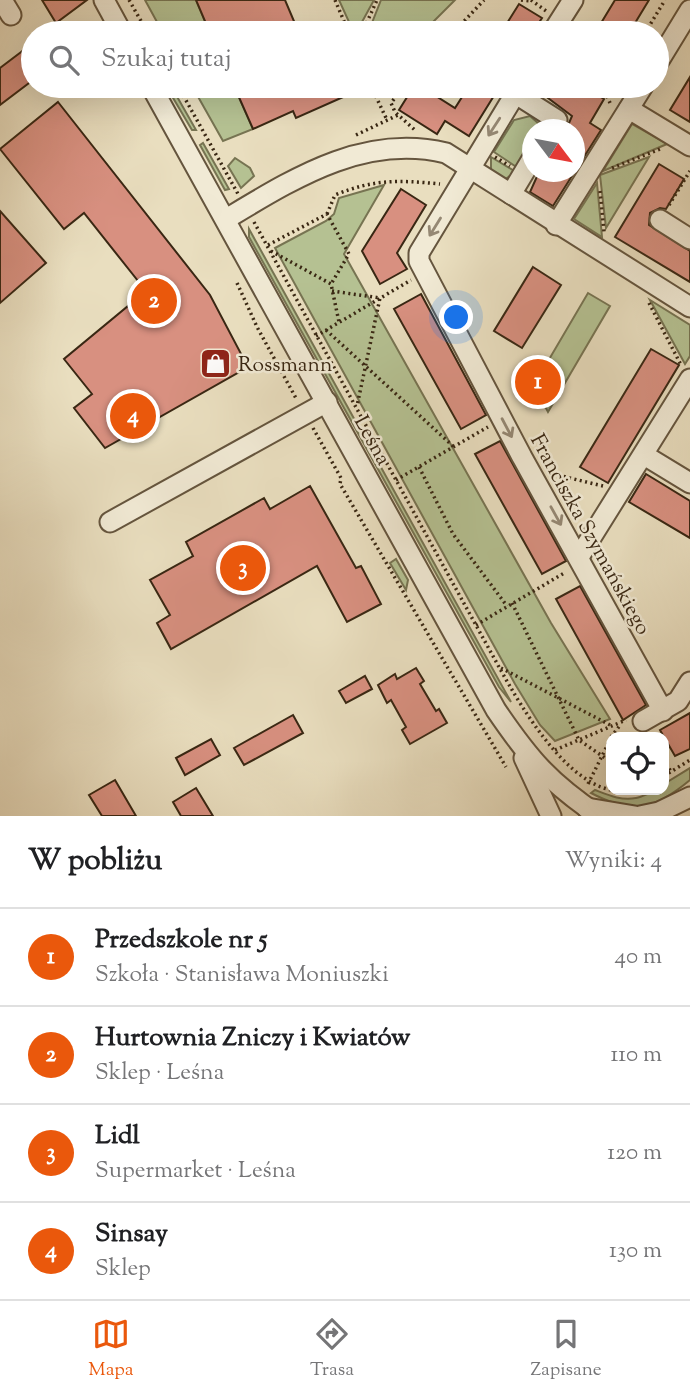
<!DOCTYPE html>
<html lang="pl">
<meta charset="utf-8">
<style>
:root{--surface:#fff;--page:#f2f2f2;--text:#202124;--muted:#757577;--line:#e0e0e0;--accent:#ea580c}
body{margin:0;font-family:"Sorts Mill Goudy",serif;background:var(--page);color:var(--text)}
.controls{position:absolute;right:21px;bottom:21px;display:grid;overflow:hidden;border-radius:14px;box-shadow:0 7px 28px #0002}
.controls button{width:63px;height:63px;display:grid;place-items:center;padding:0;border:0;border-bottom:2px solid var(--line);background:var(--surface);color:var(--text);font:35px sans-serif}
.compass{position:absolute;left:522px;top:119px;width:63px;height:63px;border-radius:50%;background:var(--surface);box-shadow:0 7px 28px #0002;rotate:122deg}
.you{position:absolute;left:457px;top:318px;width:24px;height:24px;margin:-18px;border:5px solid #fff;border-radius:50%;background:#1a73e8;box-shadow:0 0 0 10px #1a73e833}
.badge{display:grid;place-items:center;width:46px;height:46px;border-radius:50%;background:var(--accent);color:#fff;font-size:23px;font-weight:700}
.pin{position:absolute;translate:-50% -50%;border:4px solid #fff;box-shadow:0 2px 7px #0006}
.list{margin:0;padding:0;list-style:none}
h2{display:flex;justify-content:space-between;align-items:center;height:91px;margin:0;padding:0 28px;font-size:30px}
h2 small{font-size:23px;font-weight:400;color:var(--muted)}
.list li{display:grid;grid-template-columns:46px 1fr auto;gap:21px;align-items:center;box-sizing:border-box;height:98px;padding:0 28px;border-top:2px solid var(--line)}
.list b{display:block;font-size:26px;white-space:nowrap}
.list p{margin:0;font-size:23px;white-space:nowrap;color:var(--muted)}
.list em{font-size:23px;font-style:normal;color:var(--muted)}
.icon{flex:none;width:38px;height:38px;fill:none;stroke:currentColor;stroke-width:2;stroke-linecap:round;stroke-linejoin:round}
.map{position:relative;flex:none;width:690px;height:816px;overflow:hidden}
.search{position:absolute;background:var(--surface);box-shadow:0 7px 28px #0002;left:21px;right:21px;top:21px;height:77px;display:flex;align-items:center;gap:18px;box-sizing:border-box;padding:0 24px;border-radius:38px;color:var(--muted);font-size:26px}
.sheet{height:483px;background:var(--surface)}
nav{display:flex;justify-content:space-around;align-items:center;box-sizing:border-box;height:98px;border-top:2px solid var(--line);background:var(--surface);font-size:19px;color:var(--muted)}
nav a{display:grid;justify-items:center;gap:4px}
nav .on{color:var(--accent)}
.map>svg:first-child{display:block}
.green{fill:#b5c192;stroke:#777452;stroke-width:2}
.building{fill:#d89080;stroke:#392713;stroke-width:2}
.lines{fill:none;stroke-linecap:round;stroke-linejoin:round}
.minor-casing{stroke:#65553e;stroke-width:23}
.path{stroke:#392713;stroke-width:3.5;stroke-dasharray:2 3.5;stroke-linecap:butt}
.minor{stroke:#f1ead5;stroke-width:19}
.oneway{stroke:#958874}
.labels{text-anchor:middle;stroke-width:5;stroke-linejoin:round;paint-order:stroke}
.poi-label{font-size:21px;fill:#392713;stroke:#f1ead5;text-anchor:start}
.street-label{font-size:21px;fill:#392713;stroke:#f1ead5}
</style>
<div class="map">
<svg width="690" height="816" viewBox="0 0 690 816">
<rect width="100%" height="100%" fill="#e9debf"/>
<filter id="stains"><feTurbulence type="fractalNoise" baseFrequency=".00286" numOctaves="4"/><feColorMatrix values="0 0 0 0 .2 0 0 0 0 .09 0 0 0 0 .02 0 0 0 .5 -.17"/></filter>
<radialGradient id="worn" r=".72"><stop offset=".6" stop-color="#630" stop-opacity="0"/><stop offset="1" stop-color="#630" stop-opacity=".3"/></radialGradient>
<g class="green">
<path d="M145 0H196L210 33H163Z"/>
<path d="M339 0H374L356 33H354Z"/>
<path d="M381 0H455L422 33H368Z"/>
<path d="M166 86H171L196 130H192Z"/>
<path d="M192 86H234L253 129 223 141Z"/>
<path d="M530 116 538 123 540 129 532 130V145L518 168 494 152 514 120Z"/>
<path d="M632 124 667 144 603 171Z"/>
<path d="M203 143 229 189 225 190 200 145Z"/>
<path d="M491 157 516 172 504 180 491 173Z"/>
<path d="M649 157 606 228 600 175Z"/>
<path d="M235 158 250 168 254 176 241 188 228 166Z"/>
<path d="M597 183 602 237 574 219Z"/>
<path d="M384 185 344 254 551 623 610 719 555 741 540 725 515 684 275 248 326 221 334 214 339 198Z"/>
<path d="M249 229 511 702 499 687 249 237Z"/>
<path d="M588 293 610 306 548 412 534 385Z"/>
<path d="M650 300 690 325V356L685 364Z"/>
<path d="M396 559 408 580 406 590 390 563Z"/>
<path d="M690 768V780C654 810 633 815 591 793L595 790C608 795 621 801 636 798 646 796 652 790 664 790V784Z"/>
</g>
<g class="building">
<path d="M42 0H87L56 23Z"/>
<path d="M196 0H285L299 33H210Z"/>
<path d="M615 0H649L629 33H595Z"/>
<path d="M519 4 542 18 532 33H501Z"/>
<path d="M33 43V80L0 105V68Z"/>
<path d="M690 77V122L670 110Z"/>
<path d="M234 86H368L296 118 293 111 253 129Z"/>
<path d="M414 86H420L455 108 469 86H500L469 136 445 121 437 134 399 110Z"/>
<path d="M556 86H581L604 99 590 123 601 130 553 206 530 192 539 172H575V130H566L572 116 548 98Z"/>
<path d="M58 102 210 295 248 367 105 448 74 408 92 394 64 359 146 291 84 213 64 229 0 149Z"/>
<path d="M659 164 684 179 666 209 660 208 650 213 649 225 690 251V282L615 237Z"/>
<path d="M401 189 426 205 397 253 407 269 380 284 362 251Z"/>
<path d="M0 211 46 263 0 303Z"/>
<path d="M533 267 561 285 522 348 494 331Z"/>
<path d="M421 294 486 415 461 429 394 309Z"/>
<path d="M651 349 679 365 608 483 580 467Z"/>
<path d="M500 441 566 561 542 574 475 454Z"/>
<path d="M646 474 690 501V538L629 502Z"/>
<path d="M310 486 356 568 361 566 381 604 347 622 317 566 171 649 157 623 170 615 150 580 193 556 186 542 264 498 270 509Z"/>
<path d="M580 586 646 705 623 720 556 599Z"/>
<path d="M416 668 424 681 420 684 436 711 439 709 447 723 410 744 402 730 406 727 391 700 387 703 378 685 395 674 397 679Z"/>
<path d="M365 676 372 689 346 703 339 691Z"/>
<path d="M690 713V749L675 756 660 730Z"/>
<path d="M293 715 303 733 244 765 234 748Z"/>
<path d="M211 739 220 755 185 775 176 758Z"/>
<path d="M115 780 136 816H102L89 795Z"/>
<path d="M196 788 213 816H181L173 802Z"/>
</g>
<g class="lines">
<defs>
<g id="minor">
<path d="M2 0 11 15"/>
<path d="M104 0 122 33"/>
<path d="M552 33 573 0"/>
<path d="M657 64 690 10"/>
<path d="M151 86 496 710C530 760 549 782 599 816"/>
<path d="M520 86 419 253V261L522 457 663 711"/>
<path d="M516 94 557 120 551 130"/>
<path d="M629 109 690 146"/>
<path d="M511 194 532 159"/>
<path d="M226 219C293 179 364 133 446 153L690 307"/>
<path d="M660 220 690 239"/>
<path d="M556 225 643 86"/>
<path d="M644 455 690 483"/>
<path d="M110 522 327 402"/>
<path d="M579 557 690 379"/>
<path d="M643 721 678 701 690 682"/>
<path d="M524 758 551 816"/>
<path d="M587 808 635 816"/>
<path d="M640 816 659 812 690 797"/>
</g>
</defs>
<use href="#minor" class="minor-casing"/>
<g class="path">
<path d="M129 0 148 33"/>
<path d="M335 0 349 33"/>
<path d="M521 0 531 1"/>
<path d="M531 0 546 11"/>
<path d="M362 33 377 0"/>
<path d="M453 33 484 0"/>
<path d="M645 33 665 0"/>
<path d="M178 86 238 194"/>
<path d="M371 86 387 120"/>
<path d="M404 86 391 103 395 112 416 131"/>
<path d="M603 86 610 103"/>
<path d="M356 135 398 115"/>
<path d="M495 157 510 166"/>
<path d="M612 168 660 149"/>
<path d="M600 191 604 232"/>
<path d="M669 205 690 171"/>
<path d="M327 214 335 195C374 179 399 180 440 184"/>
<path d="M254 222 499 667C522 708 575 803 633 790"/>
<path d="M268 245 327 214 349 254 331 284"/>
<path d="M271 251 331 284 339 322"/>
<path d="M237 283 257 327 297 400"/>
<path d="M332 291 380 298 357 406"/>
<path d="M649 303 681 365"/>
<path d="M326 330 454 447"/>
<path d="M316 336 411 280"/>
<path d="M313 428 341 478 340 484 506 767"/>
<path d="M419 467 453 534 507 606"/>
<path d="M553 474 603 486"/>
<path d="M396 480 488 427"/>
<path d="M512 603 579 740 611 762"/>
<path d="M476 625 566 572"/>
<path d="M501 668 612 726"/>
<path d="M611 737 621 724"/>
<path d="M555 750 626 720"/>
<path d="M664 759 671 772"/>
<path d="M664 776 690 760"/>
<path d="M588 784 611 738"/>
</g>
<use href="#minor" class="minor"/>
</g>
<defs><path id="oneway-shaft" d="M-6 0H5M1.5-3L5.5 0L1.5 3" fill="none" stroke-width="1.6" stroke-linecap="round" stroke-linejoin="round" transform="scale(1.75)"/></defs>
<g class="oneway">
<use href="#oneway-shaft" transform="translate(494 127) rotate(123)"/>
<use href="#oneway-shaft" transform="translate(435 227) rotate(122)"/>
<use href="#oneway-shaft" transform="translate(507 428) rotate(62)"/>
<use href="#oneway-shaft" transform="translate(556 516) rotate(61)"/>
</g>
<defs>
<symbol id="shop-square" viewBox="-11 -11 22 22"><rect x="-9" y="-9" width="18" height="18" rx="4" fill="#8f2418" stroke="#f1ead5"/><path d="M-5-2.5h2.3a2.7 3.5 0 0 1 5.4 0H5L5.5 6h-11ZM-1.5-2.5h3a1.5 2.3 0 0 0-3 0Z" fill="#fff"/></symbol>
</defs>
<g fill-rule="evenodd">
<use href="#shop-square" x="198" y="346" width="35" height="35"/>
</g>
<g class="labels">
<g class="poi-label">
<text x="238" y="371">Rossmann</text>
</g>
<g class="street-label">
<text transform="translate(373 440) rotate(61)" y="7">Leśna</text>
<text transform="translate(591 534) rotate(61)" y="7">Franciszka Szymańskiego</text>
</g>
</g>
<rect width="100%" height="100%" filter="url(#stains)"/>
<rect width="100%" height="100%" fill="url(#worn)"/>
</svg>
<div class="controls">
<button><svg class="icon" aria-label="locate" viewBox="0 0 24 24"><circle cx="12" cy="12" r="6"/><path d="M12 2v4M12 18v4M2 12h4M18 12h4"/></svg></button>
</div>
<svg class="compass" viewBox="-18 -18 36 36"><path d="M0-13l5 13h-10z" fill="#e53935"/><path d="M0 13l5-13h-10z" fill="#757577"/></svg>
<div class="you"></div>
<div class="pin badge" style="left:538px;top:382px">1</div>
<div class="pin badge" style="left:154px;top:301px">2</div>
<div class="pin badge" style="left:243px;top:568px">3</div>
<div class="pin badge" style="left:133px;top:416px">4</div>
<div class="search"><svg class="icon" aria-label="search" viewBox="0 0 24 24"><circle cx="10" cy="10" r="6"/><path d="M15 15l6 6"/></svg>Szukaj tutaj</div>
</div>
<section class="sheet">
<h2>W pobliżu<small>Wyniki: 4</small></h2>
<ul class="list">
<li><span class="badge">1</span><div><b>Przedszkole nr 5</b><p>Szkoła · Stanisława Moniuszki</p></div><em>40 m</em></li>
<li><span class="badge">2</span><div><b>Hurtownia Zniczy i Kwiatów</b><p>Sklep · Leśna</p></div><em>110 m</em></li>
<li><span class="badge">3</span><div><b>Lidl</b><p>Supermarket · Leśna</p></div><em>120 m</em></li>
<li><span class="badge">4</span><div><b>Sinsay</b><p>Sklep</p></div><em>130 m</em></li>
</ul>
</section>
<nav>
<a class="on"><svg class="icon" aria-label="map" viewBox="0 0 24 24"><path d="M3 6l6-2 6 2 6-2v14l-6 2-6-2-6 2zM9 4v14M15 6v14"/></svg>Mapa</a>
<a><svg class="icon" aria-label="directions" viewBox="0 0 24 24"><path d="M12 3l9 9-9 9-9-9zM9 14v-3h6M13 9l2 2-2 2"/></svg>Trasa</a>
<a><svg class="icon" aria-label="saved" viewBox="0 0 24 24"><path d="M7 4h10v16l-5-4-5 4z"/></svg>Zapisane</a>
</nav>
